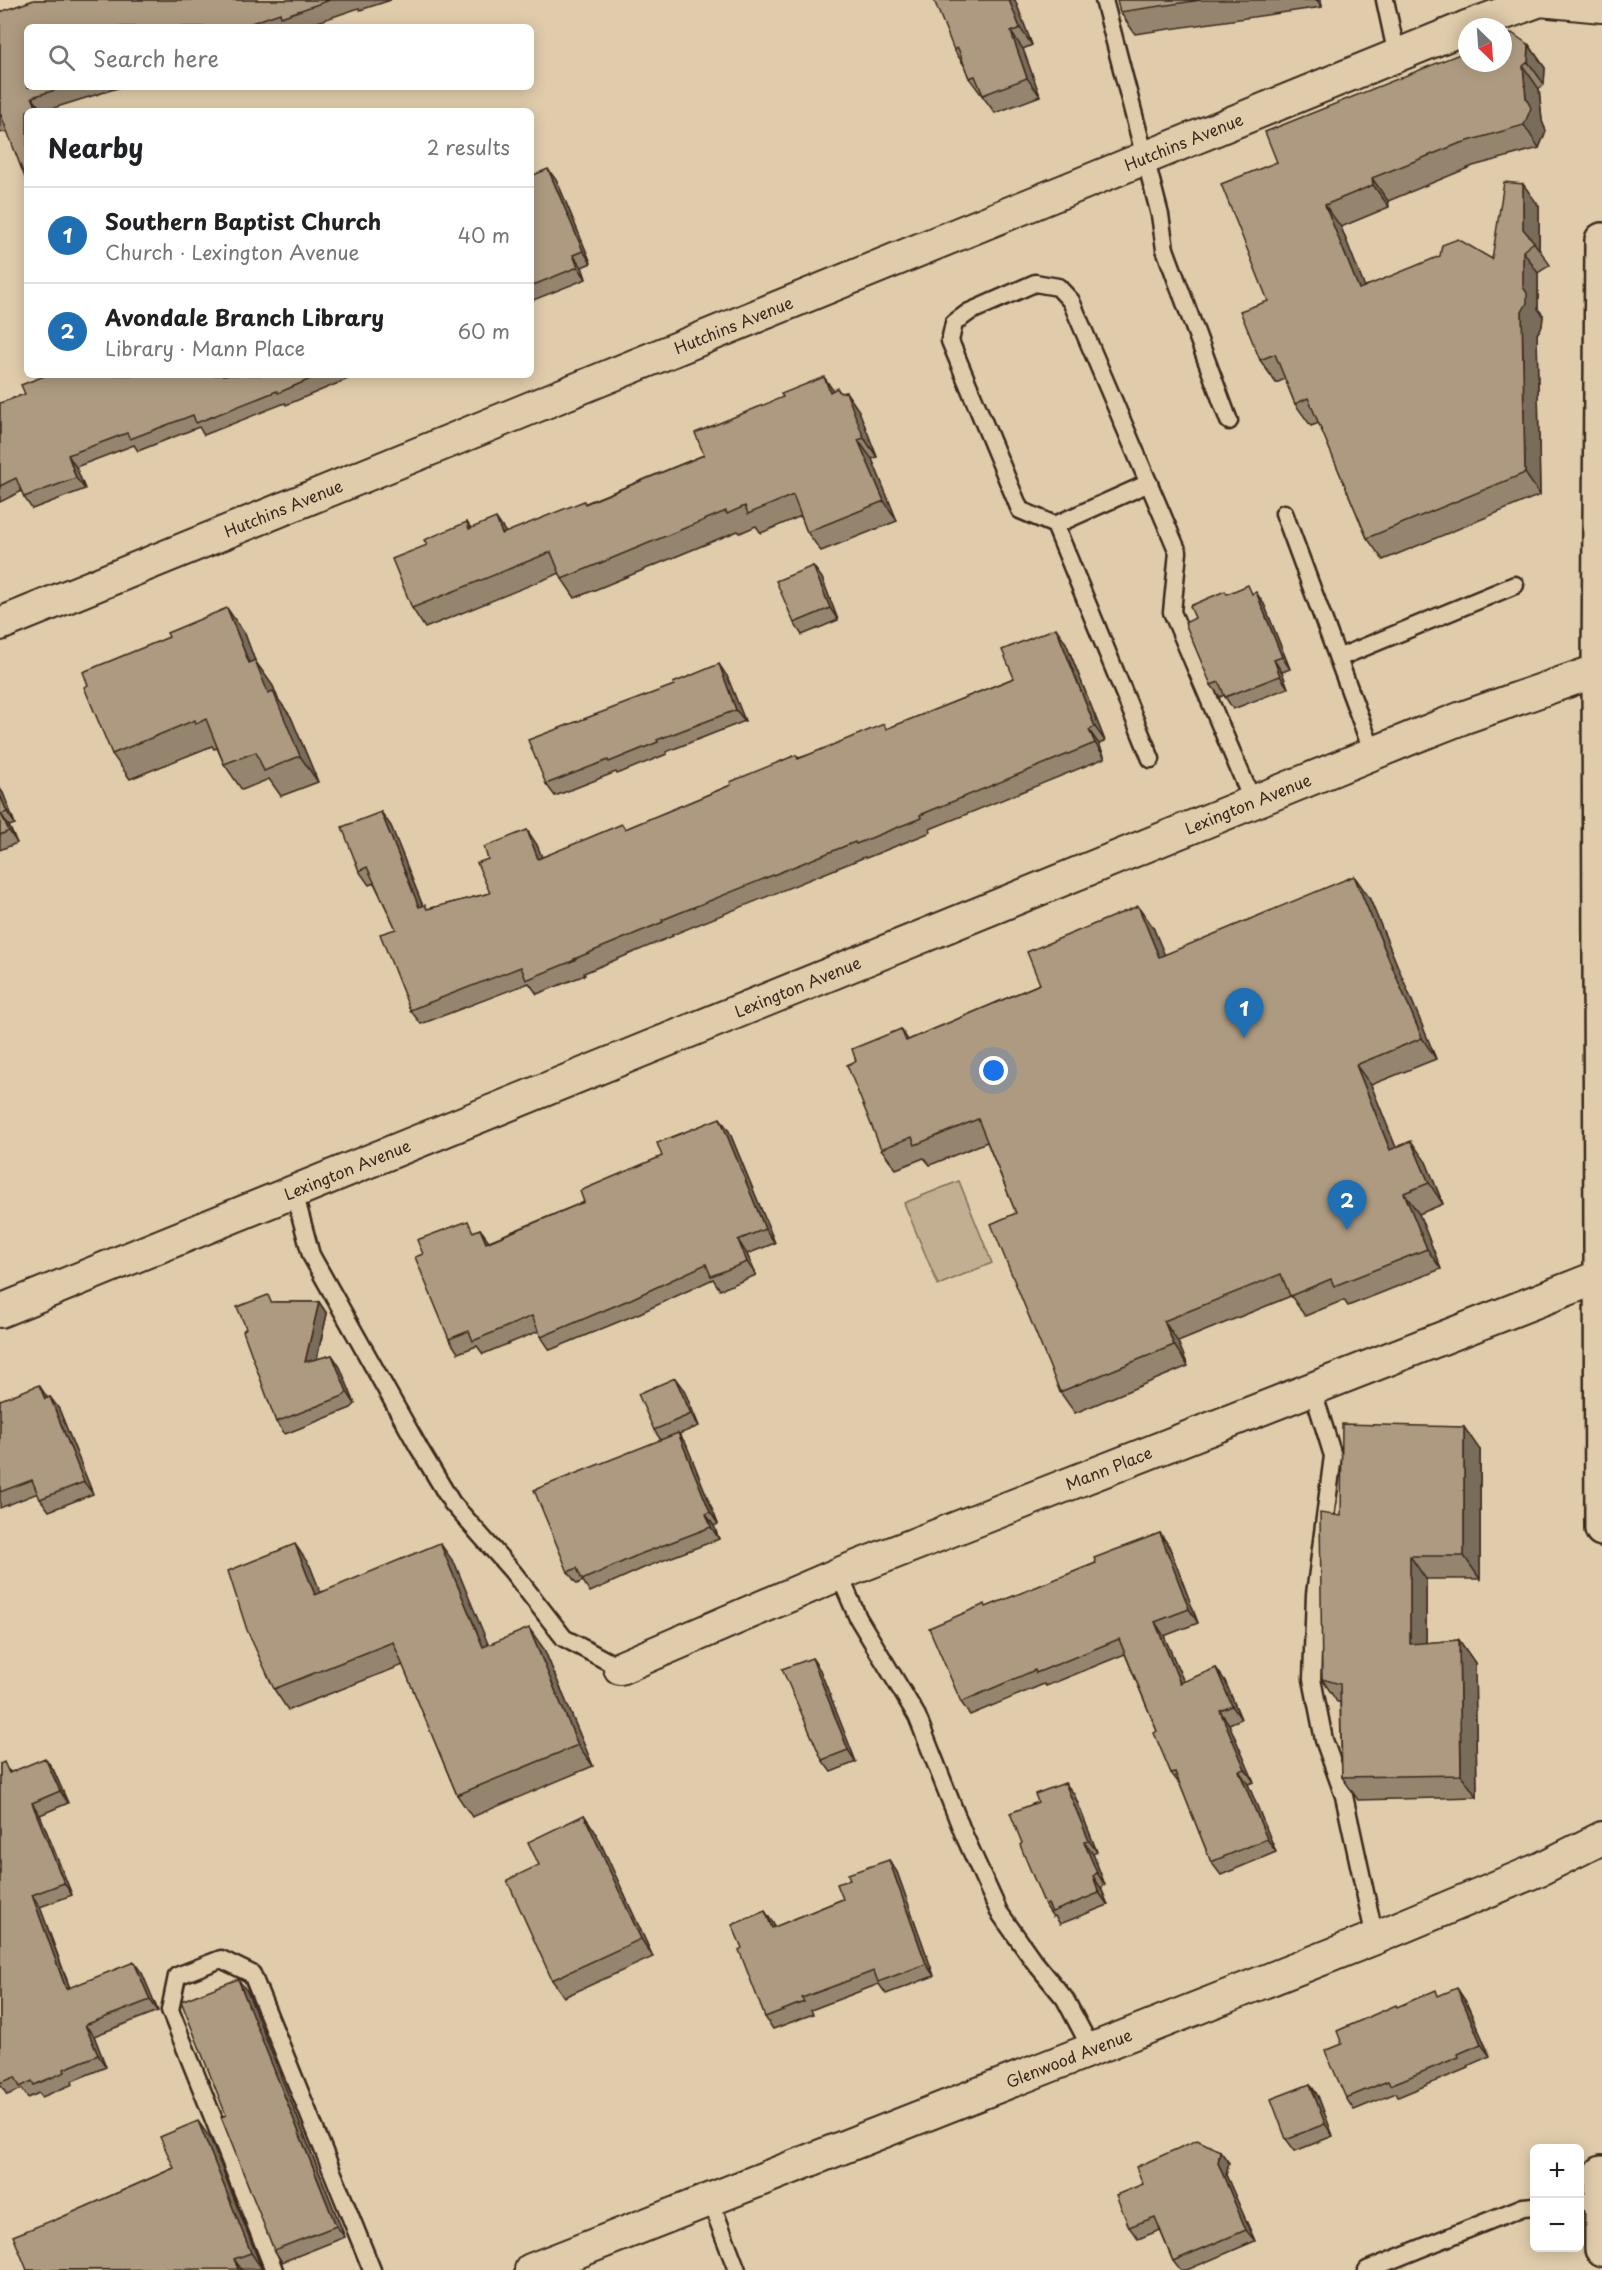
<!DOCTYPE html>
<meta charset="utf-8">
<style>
:root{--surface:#fff;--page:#f6f6f6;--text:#202124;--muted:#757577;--line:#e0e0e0;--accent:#1f6fb2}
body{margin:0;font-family:"Playpen Sans",sans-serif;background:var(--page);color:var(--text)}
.controls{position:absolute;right:18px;bottom:18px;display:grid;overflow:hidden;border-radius:9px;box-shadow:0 3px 15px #0003}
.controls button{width:54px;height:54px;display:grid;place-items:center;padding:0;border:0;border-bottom:2px solid var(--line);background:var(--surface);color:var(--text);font:30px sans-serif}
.compass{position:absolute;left:1458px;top:18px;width:54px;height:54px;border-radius:50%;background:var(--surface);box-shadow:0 3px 15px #0003;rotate:155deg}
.you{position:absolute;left:994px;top:1071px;width:21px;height:21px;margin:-15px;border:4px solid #fff;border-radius:50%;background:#1a73e8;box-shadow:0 0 0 9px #1a73e833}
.badge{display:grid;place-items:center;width:39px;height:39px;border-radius:50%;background:var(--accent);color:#fff;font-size:20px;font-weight:700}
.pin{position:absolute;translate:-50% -50px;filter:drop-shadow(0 2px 3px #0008)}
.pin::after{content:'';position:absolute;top:32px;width:21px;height:18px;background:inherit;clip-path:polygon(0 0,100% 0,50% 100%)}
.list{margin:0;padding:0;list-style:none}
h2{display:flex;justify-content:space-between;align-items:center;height:78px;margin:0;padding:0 24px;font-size:26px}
h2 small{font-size:20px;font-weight:400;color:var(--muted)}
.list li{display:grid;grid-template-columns:39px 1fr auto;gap:18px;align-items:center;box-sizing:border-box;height:96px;padding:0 24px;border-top:2px solid var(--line)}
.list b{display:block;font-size:22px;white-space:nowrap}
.list p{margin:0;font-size:20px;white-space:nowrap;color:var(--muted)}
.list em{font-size:20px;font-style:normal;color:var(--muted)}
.icon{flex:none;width:33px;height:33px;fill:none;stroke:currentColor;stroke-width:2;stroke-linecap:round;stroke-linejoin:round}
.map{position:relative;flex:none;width:1602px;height:2270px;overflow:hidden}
.search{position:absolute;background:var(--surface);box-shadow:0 3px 15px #0003;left:24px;top:24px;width:510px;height:66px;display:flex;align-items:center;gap:15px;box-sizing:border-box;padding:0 21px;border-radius:9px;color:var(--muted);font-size:22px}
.panel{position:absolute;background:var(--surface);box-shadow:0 3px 15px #0003;left:24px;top:108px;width:510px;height:270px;border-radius:9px}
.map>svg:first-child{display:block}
.green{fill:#c2ae91;stroke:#7e6c58;stroke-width:1.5}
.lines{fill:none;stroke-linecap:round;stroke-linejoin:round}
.lane-casing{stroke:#3b2a1e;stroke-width:21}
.street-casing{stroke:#3b2a1e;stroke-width:36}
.primary-casing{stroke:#3b2a1e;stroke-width:38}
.lane{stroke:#e0ccab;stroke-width:16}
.street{stroke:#e0ccab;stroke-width:32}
.primary{stroke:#e0ccab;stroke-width:33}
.wall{fill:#95846e;stroke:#3b2a1e;stroke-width:1.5}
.shaded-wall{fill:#796c5a;stroke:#3b2a1e;stroke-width:1.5}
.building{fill:#ad9a80;stroke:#3b2a1e;stroke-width:1.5}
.labels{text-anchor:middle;stroke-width:5;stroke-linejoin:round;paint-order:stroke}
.street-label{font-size:16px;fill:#3b2a1e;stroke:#e0ccab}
</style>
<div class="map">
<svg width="1602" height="2270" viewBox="0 0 1602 2270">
<rect width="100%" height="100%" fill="#e0ccab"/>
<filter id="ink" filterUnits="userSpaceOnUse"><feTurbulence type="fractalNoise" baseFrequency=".0167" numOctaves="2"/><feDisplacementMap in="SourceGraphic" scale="12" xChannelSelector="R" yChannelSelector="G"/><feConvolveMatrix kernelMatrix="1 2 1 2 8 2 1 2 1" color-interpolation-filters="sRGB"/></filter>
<g filter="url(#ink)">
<path class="green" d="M959 1181 992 1263 938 1285 904 1203Z"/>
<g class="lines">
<defs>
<g id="lane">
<path d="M1104 0 1160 215 1165 249 1229 421"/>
<path d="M1385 0 1397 56"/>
<path d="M1284 513 1373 753"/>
<path d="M1055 525 1149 483"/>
<path d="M1338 658 1515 585"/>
<path d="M1151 759 1055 525 1020 510 950 341 954 323 969 312 1035 283 1058 287 1071 301 1178 552 1172 612 1253 802"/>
<path d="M294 1192 311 1255 419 1448 452 1503 512 1571 564 1638 620 1668"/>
<path d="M1312 1388 1333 1456 1315 1594 1312 1679 1324 1740 1344 1796 1375 1938"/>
<path d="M839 1574 858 1618 917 1716 964 1835 999 1912 1033 1960 1065 1999 1092 2050"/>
<path d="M710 2200 737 2270"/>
<path d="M1580 2202 1601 2200"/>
<path d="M274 2270 170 2010 177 1976 221 1959 252 1974 372 2270"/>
<path d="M1367 2270 1523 2207 1534 2206"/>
</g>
<g id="street">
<path d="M1467 27 1540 0 1602 6"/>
<path id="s1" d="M0 624 1467 27"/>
<path id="s2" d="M0 1311 1416 736 1462 718 1599 670"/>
<path id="s3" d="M620 1668 839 1574 1601 1276"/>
<path id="s4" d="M531 2270 1375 1938 1540 1869 1602 1838"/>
</g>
<g id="primary">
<path d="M1602 240 1599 670 1602 1529"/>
<path d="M1602 2173V2249"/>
</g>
</defs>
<use href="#lane" class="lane-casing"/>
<use href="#street" class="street-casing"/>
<use href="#primary" class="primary-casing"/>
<use href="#lane" class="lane"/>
<use href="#street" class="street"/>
<use href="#primary" class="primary"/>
</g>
<g class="wall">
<path d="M34 0H391L360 10 359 8 303 27H27V87H121L44 111H27L7 131 0 133V12Z"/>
<path d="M1015 0 1032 45 1023 49 1040 96 995 113 969 78 964 65 954 50Z"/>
<path d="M1117 0H1321L1322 7 1135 34 1120 12Z"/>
<path d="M1529 45 1545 68 1544 84 1539 89 1542 121 1546 131 1539 148 1473 166 1388 201 1389 207 1341 227 1364 286 1492 259 1539 206V249L1550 265 1538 273V309L1543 315 1542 326 1537 334 1540 495 1383 560 1367 538 1319 423 1311 426 1295 404 1285 379 1276 383 1260 360 1268 301 1277 162Z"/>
<path d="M531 176 557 181 591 263 582 267 586 279 531 301Z"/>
<path d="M47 375H350L347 376 348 379 286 405 285 403 204 435 199 427 138 451 134 445 76 467 85 489 32 509 24 497 22 491 0 502V403L25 394Z"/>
<path d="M833 390 841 393 846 392 859 411 877 457 872 459 897 521 821 551 807 532 801 516 761 533 756 526 740 533 738 531 575 598 562 579 560 573 425 628 412 608 467 522 471 528 506 533 586 503 704 455Z"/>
<path d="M813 566 822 578 838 620 802 635 794 623Z"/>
<path d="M1253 593 1264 604 1290 669 1282 672 1288 688 1233 709 1224 695 1220 697 1211 685 1195 618Z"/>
<path d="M245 634 255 661 273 686 278 699 291 717 318 782 281 796 269 779 242 790 224 764 217 748 214 749 212 746 130 779 112 754 169 637Z"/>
<path d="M1066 643 1105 741 1099 744 1105 758 930 829 931 832 866 858 865 857 672 935 673 936 584 973 585 975 537 994 529 983 421 1024 410 1010 396 929 374 883 369 885 359 871 381 812 391 826 423 906 428 909 490 893 488 859 527 830 537 845 542 857 626 829 731 785 796 755 799 758 887 729 1014 678Z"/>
<path d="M727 676 745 721 666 752 667 754 617 774 616 772 555 796 546 784Z"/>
<path d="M0 789 3 793 15 824 9 826 17 843 0 850Z"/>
<path d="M1369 897 1436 1059 1371 1085 1396 1148 1426 1162 1443 1204 1419 1214 1441 1269 1348 1306 1344 1300 1305 1316 1291 1296 1178 1342 1188 1366 1075 1413 1060 1392 1016 1213 987 1142 930 1165 924 1158 896 1169 881 1149 856 1061 901 1029 908 1040 1040 984 1138 906 1153 927 1164 955Z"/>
<path d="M729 1131 775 1243 747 1254 756 1275 720 1290 713 1279 640 1313 550 1350 541 1337 539 1331 483 1354 477 1346 458 1353 449 1339 423 1254 480 1229 489 1241 584 1202Z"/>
<path d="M274 1302H319L327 1314 317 1359 332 1355 340 1367 355 1404 351 1408 285 1434 276 1422 246 1328Z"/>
<path d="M684 1390 699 1426 679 1434 686 1444 718 1524 714 1526 719 1539 646 1567 590 1592 583 1581 577 1584 568 1572 661 1440 654 1430Z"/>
<path d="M50 1397 59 1409 93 1494 49 1511 40 1499 38 1493 0 1508V1400L48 1398Z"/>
<path d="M1480 1450V1579H1426V1643L1459 1640 1475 1663 1477 1797 1358 1800 1342 1777 1340 1702H1337L1322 1679 1341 1516Z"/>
<path d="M1160 1533 1169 1546 1198 1623 1164 1636 1184 1682 1216 1668 1225 1681 1241 1719 1229 1724 1254 1782 1248 1784 1276 1852 1221 1875 1211 1862 1181 1786 1171 1773 1157 1731 1125 1654 1046 1686 1044 1684 970 1715 961 1702 987 1607 1096 1563Z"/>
<path d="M455 1564 488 1645 544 1649 593 1766 472 1817 457 1795 403 1665 288 1710 274 1689 310 1566 320 1592Z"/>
<path d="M812 1658 820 1670 856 1762 831 1772 822 1760Z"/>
<path d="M0 1764 11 1772 53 1769 68 1803 40 1815 72 1895 40 1907 70 1988 142 1973 158 2011 94 2036 106 2067 72 2081 73 2084 42 2097 39 2093 28 2098 22 2089 7 2095 0 2084Z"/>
<path d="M1065 1783 1074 1794 1097 1852 1093 1854 1105 1885 1101 1888 1108 1905 1060 1924 1055 1916 1053 1917 1045 1905 1022 1843 1038 1802Z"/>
<path d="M584 1815 596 1833 653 1957 564 1997 552 1980 539 1865Z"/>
<path d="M889 1860 897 1872 934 1976 886 1994 879 1984 811 2010 813 2014 773 2029 765 2017 742 1948 773 1923 775 1927 843 1899 850 1880Z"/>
<path d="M247 1991 345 2237 282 2262 274 2250 226 2115Z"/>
<path d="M1439 1996 1465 2000 1490 2056 1467 2066 1468 2068 1398 2097 1396 2093 1354 2110 1346 2098 1342 2044 1398 2007Z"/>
<path d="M1310 2084 1318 2096 1333 2136 1295 2151 1286 2139Z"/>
<path d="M210 2138 262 2269 27 2270 54 2221 174 2168Z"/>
<path d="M1220 2151 1229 2163 1226 2175 1255 2241 1187 2270H1180L1173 2261 1160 2230 1138 2239 1129 2227Z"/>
</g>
<g class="shaded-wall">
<path d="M1009 0H1015L1032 45 1020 28Z"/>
<path d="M1317 0H1321L1322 7Z"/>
<path d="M1011 32 1023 49 1040 96 1027 78Z"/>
<path d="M1529 45 1545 68 1544 84 1528 62Z"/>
<path d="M1523 66 1539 89 1542 121 1546 131 1539 148 1524 125 1526 98Z"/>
<path d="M32 97 42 111H38Z"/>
<path d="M548 169 557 181 591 263 583 251Z"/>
<path d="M1372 178 1388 201 1389 207 1373 185Z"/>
<path d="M1523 184 1539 206V249L1523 229Z"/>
<path d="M1325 205 1341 227 1374 311 1359 289Z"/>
<path d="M1523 251 1538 273V309L1543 315 1542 326 1537 334 1540 495 1525 473 1522 312Z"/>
<path d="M573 255 582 267 586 279 578 267Z"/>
<path d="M824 377 837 396 830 392Z"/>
<path d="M837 388 851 407 846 392 859 411 877 457 864 438Z"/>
<path d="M858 440 872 459 897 521 884 501Z"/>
<path d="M68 455 76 467 85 489 76 478Z"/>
<path d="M496 518 509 537 502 534Z"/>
<path d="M813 566 822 578 838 620 830 608Z"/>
<path d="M1256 592 1264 604 1290 669 1282 657Z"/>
<path d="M227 608 245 634 255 661 273 686 278 699 291 717 318 782 300 756 249 663Z"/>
<path d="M1056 628 1066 643 1105 741 1095 727Z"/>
<path d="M1274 660 1282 672 1288 688 1280 676Z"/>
<path d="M719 664 727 676 745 721 736 710Z"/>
<path d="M1089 730 1099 744 1105 758 1095 743Z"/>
<path d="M0 789 3 793 15 824 7 812 0 795Z"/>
<path d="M381 812 391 826 429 922 419 907Z"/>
<path d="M1 814 9 826 17 843 9 831Z"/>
<path d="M527 830 537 845 548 873 538 859Z"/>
<path d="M1354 876 1369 897 1436 1059 1422 1038Z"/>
<path d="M1138 906 1153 927 1174 977 1159 957Z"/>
<path d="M1356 1065 1371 1085 1405 1170 1390 1150Z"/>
<path d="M720 1118 729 1131 775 1243 765 1229Z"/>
<path d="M1411 1141 1426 1162 1443 1204 1429 1183Z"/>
<path d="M1404 1193 1419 1214 1441 1269 1427 1249Z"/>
<path d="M480 1229 489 1242 486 1243Z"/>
<path d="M738 1240 747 1254 756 1275 747 1262Z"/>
<path d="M319 1302 327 1314 313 1374 305 1362Z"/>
<path d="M1164 1321 1178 1342 1188 1366 1174 1345Z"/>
<path d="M332 1355 340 1367 355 1404 347 1392Z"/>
<path d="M675 1378 684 1390 699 1426 691 1414Z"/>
<path d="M39 1385 47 1397 53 1411 45 1399Z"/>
<path d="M50 1397 59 1409 93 1494 84 1482Z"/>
<path d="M1464 1427 1480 1450V1579L1464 1556Z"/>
<path d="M678 1433 686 1444 718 1524 710 1512Z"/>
<path d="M706 1514 714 1526 719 1539 711 1527Z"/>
<path d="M1160 1533 1169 1546 1198 1623 1189 1609Z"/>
<path d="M440 1543 455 1564 498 1668 483 1647Z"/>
<path d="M295 1544 310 1566 330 1616 315 1595Z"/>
<path d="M1410 1556 1426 1579V1667L1410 1644Z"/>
<path d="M1155 1622 1164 1636 1190 1696 1180 1683Z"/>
<path d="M529 1628 544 1649 593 1766 578 1745Z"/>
<path d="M1459 1640 1475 1663 1477 1797 1461 1775Z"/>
<path d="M812 1658 820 1670 856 1762 848 1750Z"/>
<path d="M1216 1668 1225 1681 1241 1719 1232 1706Z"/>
<path d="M1220 1711 1229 1724 1254 1782 1245 1769Z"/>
<path d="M45 1758 53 1769 68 1803 60 1791Z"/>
<path d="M1239 1771 1248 1784 1276 1852 1267 1839Z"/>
<path d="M1065 1783 1074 1794 1097 1852 1089 1841Z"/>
<path d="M32 1803 40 1815 72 1895 64 1883Z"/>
<path d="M584 1815 596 1833 653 1957 641 1939Z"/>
<path d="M1084 1842 1093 1854 1105 1885 1097 1873Z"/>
<path d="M889 1860 897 1872 934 1976 926 1964Z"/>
<path d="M1093 1876 1101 1888 1108 1905 1099 1893Z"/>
<path d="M32 1895 40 1907 74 2001 66 1989Z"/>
<path d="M765 1911 773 1923 781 1940 772 1928Z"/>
<path d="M134 1962 142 1973 158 2011 150 2000Z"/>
<path d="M238 1979 247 1991 345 2237 336 2226Z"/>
<path d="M1457 1988 1465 2000 1490 2056 1481 2044Z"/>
<path d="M85 2025 94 2036 106 2067 98 2055Z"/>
<path d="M1310 2084 1318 2096 1333 2136 1325 2124Z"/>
<path d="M198 2121 210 2138 262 2269 251 2253Z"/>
<path d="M1220 2151 1229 2163 1226 2175 1255 2241 1246 2230 1218 2163Z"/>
<path d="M234 2259 242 2270H239Z"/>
</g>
<g class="building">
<path d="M34 0H330L281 17 280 13 240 27H27V87H65L32 97 38 111H27V183L1 115H0V12Z"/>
<path d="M934 0H1009L1020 28 1011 32 1027 78 983 95 975 76 969 78 958 48 954 50Z"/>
<path d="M1117 0H1201L1120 12Z"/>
<path d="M1512 33 1529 45 1528 62 1523 66 1526 98 1531 108 1524 125 1458 144 1372 178 1373 185 1325 205 1359 289 1440 256 1442 245 1458 239 1492 259 1504 182 1523 184V229L1534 242 1523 251V287L1527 293V303L1522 312 1525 473 1367 538 1308 398 1295 404 1275 354 1260 360 1240 311 1268 301 1221 184 1277 162 1265 132 1467 51V63H1503V37Z"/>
<path d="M548 169 583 251 573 255 578 267 531 286V176Z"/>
<path d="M47 375H320L278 393 277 391 196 423 193 415 130 439 127 433 68 455 76 478 24 497 16 478 0 486V403L25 394 21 385Z"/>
<path d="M824 377 830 392 837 388 840 393 846 392 864 438 858 440 884 501 807 532 793 495 748 514 745 506 727 514 726 511 562 579 551 552 412 608 392 559 427 545 424 540 467 522 469 529 496 518 502 534 584 501 585 504 704 455 695 433 783 397 781 394Z"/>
<path d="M813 566 830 608 794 623 776 581Z"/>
<path d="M1248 585 1252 594 1256 592 1282 657 1274 660 1280 676 1225 697 1219 682 1211 685 1185 623 1195 618 1190 606 1225 591 1227 594Z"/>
<path d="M227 608 249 663 255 660 268 693 273 691 300 756 264 771 256 752 224 764 206 719 196 724 195 720 112 754 84 687 88 685 83 672 169 637 167 633Z"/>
<path d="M1056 628 1095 727 1089 730 1095 743 920 815 921 818 856 844 855 842 662 920 663 922 574 959 575 960 526 980 521 967 410 1010 380 934 396 929 367 867 359 871 342 827 381 812 419 907 425 905 427 909 490 893 477 863 488 859 484 847 527 830 538 859 622 824 625 829 731 785 730 782 796 755 798 759 884 724 886 729 1014 678 1002 650Z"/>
<path d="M719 664 736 710 657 740 658 742 609 762 608 760 546 784 528 740 674 685 673 683Z"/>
<path d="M0 795 7 812 1 814 9 831 0 835Z"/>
<path d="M1354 876 1422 1038 1356 1065 1390 1150 1411 1141 1429 1183 1404 1193 1427 1249 1334 1286 1331 1279 1290 1296 1281 1274 1164 1321 1174 1345 1060 1392 991 1224 1016 1213 978 1119 915 1145 912 1137 881 1149 847 1065 856 1061 852 1049 901 1029 906 1041 1040 984 1027 952 1138 906 1159 957Z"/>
<path d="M720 1118 765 1229 738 1240 747 1262 711 1276 706 1264 631 1299 541 1337 532 1316 473 1341 469 1331 449 1339 415 1257 423 1254 417 1240 468 1221 473 1232 480 1229 486 1243 584 1202 580 1191 662 1156 657 1143Z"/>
<path d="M268 1295 271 1302H319L305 1362 332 1355 347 1392 343 1396 276 1422 243 1331 246 1328 237 1307Z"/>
<path d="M675 1378 691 1414 654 1430 638 1394Z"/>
<path d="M39 1385 45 1399 50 1397 84 1482 40 1499 32 1480 0 1492V1400Z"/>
<path d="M1342 1424 1464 1427V1556H1410V1644L1459 1640 1461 1775 1342 1777 1340 1684 1322 1679 1320 1513 1341 1516Z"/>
<path d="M678 1433 710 1512 706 1514 711 1527 638 1555 582 1580 577 1568 568 1572 534 1490Z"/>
<path d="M1160 1533 1189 1609 1155 1622 1180 1683 1216 1668 1232 1706 1220 1711 1245 1769 1239 1771 1267 1839 1211 1862 1175 1772 1171 1773 1154 1733 1157 1731 1119 1639 1036 1673 1035 1670 961 1702 929 1628 985 1604 986 1607 1096 1563 1094 1558Z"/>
<path d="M440 1543 483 1647 529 1628 578 1745 457 1795 393 1642 274 1689 247 1630 228 1571 295 1544 315 1595Z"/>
<path d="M812 1658 848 1750 822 1760 782 1669Z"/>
<path d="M45 1758 60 1791 32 1803 64 1883 32 1895 66 1989 134 1962 150 2000 85 2025 98 2055 64 2069 65 2072 34 2085 32 2081 20 2087 15 2077 0 2083V1764L4 1762 9 1773Z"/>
<path d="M1065 1783 1089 1841 1084 1842 1097 1873 1093 1876 1099 1893 1052 1912 1048 1904 1045 1905 1020 1845 1022 1843 1010 1813 1038 1802 1035 1794Z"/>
<path d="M584 1815 641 1939 552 1980 507 1880 539 1865 528 1842Z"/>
<path d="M889 1860 926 1964 878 1982 874 1971 802 1998 804 2002 765 2017 739 1950 742 1948 732 1925 765 1911 772 1928 843 1899 837 1884 850 1880 848 1874Z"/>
<path d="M238 1979 336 2226 274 2250 221 2117 226 2115 181 2001Z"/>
<path d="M1457 1988 1481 2044 1458 2054 1459 2057 1390 2085 1388 2081 1346 2098 1325 2051 1342 2044 1337 2031 1396 2005 1397 2007 1436 1990 1438 1996Z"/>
<path d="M1310 2084 1325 2124 1286 2139 1271 2099Z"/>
<path d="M198 2121 251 2253 234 2259 238 2269 27 2270 13 2236 53 2220V2221L174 2168 160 2137Z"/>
<path d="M1197 2140 1220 2151 1218 2163 1246 2230 1173 2261 1155 2217 1129 2227 1116 2195 1143 2184 1136 2167Z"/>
</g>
</g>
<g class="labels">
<g class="street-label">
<text dy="6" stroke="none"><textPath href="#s1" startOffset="1278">Hutchins Avenue</textPath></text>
<text dy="6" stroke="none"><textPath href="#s1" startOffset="792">Hutchins Avenue</textPath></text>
<text dy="6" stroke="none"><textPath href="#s1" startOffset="306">Hutchins Avenue</textPath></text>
<text dy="6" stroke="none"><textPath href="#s2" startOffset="1347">Lexington Avenue</textPath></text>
<text dy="6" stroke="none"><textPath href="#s2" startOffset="861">Lexington Avenue</textPath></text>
<text dy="6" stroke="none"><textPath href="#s2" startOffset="375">Lexington Avenue</textPath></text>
<text dy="6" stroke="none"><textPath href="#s3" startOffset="528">Mann Place</textPath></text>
<text dy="6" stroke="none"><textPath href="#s4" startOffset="578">Glenwood Avenue</textPath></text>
</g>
</g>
</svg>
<div class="controls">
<button>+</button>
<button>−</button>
</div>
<svg class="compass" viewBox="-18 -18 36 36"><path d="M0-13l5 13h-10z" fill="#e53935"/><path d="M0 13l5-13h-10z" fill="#757577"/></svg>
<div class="you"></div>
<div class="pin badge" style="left:1244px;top:1038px">1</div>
<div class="pin badge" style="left:1347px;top:1230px">2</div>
<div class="search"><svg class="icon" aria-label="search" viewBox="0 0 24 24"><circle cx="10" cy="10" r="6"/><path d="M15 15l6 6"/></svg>Search here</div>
<section class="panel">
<h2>Nearby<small>2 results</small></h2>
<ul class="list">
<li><span class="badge">1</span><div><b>Southern Baptist Church</b><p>Church · Lexington Avenue</p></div><em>40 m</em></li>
<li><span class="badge">2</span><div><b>Avondale Branch Library</b><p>Library · Mann Place</p></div><em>60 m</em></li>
</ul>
</section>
</div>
